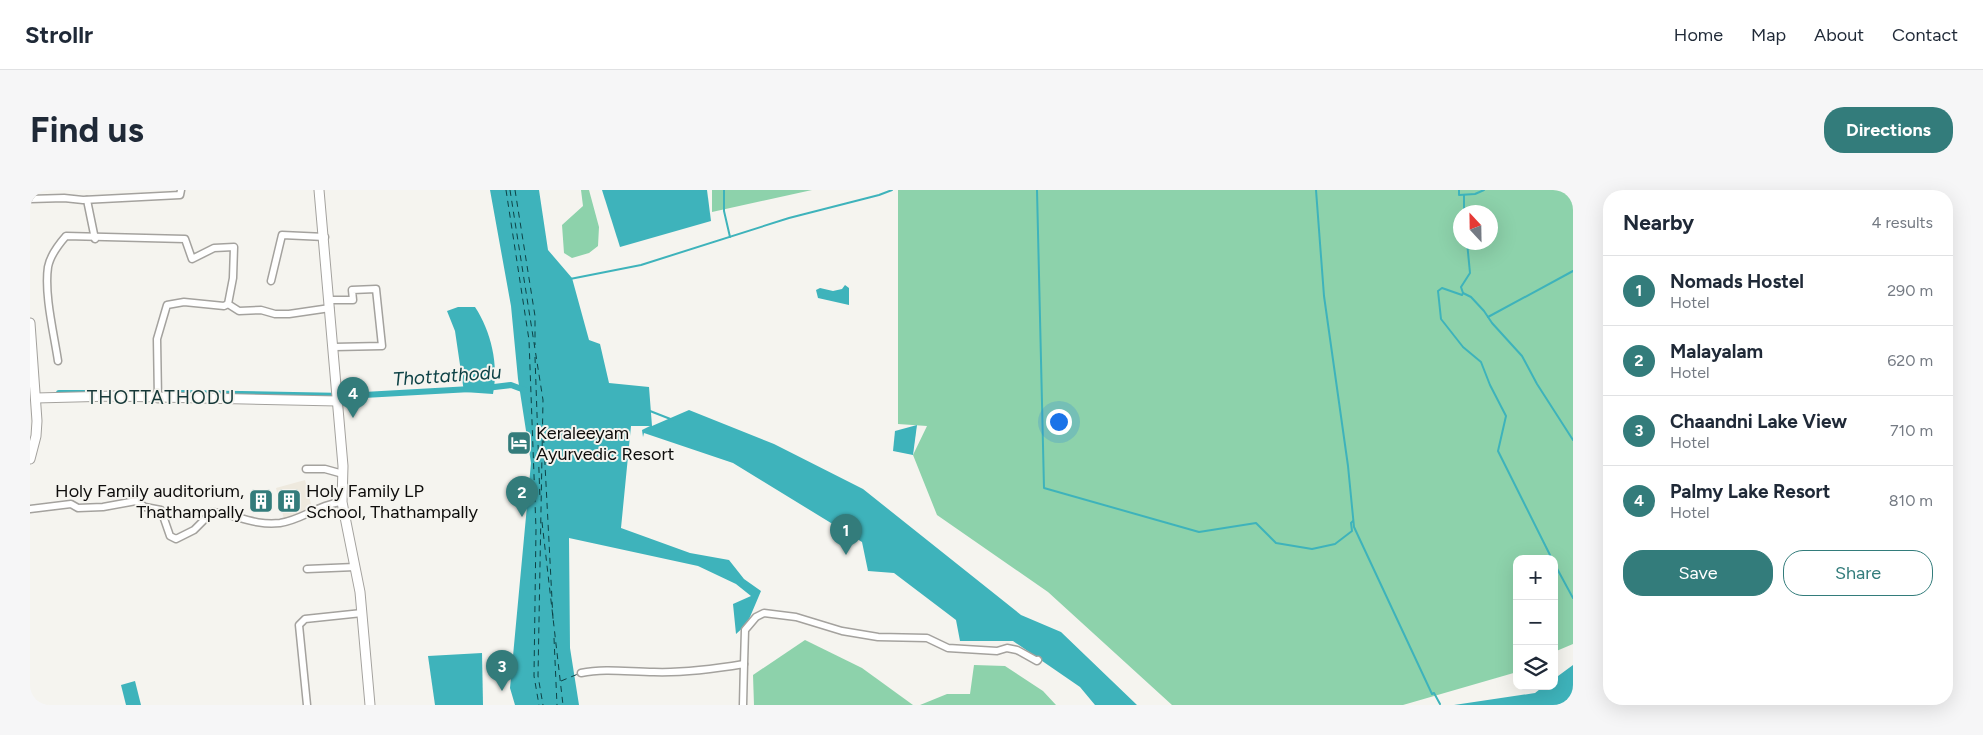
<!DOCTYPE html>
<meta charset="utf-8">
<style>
:root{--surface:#fff;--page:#f6f6f7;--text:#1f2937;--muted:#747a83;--line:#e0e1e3;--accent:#337c7b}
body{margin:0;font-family:Figtree,sans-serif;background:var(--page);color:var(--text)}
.controls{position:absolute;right:15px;bottom:15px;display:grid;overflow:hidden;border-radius:10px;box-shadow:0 5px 20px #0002}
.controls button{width:45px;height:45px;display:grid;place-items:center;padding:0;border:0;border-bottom:1px solid var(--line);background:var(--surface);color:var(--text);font:25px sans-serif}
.compass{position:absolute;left:1423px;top:15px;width:45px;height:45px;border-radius:50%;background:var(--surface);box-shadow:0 5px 20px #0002;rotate:338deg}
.you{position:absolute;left:1028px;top:231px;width:18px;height:18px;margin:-12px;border:4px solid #fff;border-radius:50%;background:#1a73e8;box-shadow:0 0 0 8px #1a73e833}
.badge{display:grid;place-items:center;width:32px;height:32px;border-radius:50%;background:var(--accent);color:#fff;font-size:16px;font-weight:700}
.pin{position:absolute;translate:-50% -41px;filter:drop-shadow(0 1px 2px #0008)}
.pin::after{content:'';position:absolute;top:26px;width:18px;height:15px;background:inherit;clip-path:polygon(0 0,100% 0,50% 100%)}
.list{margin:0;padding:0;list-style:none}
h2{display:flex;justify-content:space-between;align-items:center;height:65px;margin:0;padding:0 20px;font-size:21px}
h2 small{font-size:16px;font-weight:400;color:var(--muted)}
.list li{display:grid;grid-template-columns:32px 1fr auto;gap:15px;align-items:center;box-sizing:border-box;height:70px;padding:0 20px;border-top:1px solid var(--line)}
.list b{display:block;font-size:19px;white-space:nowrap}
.list p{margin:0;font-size:16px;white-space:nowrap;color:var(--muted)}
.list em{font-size:16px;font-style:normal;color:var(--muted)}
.actions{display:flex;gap:10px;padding:15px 20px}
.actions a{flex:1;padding:11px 0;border:1px solid var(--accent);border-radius:20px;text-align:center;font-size:18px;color:var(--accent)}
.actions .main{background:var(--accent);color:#fff}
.icon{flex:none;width:28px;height:28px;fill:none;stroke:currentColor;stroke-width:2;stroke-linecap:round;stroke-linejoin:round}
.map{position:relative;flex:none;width:1543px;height:515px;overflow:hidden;border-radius:20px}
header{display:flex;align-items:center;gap:30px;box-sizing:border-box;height:70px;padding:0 25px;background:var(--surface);border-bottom:1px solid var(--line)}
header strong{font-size:24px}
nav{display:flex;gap:28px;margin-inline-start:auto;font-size:18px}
.intro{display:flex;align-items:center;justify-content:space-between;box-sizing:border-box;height:120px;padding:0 30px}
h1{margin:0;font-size:35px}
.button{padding:12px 22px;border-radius:20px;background:var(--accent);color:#fff;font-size:18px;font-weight:700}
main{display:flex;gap:30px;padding:0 30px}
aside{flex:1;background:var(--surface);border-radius:20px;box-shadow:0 5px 20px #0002}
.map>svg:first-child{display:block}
.built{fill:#eee9de}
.green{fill:#8dd2ab;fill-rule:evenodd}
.water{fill:#3eb3bb}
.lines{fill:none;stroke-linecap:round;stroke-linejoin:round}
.stream{stroke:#3eb3bb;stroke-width:2}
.canal{stroke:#3eb3bb;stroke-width:6}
.ferry{stroke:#0d4246;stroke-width:1;stroke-dasharray:6 5;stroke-linecap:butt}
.street-casing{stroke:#a4a29e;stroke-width:9}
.secondary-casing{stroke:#a4a29e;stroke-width:11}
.street{stroke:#fff;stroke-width:6}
.secondary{stroke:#fff;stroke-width:9}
.labels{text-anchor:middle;stroke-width:4;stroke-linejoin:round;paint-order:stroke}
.poi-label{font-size:18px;fill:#0d0c0b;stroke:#f5f4ef;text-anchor:start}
.water-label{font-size:19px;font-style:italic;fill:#0d4246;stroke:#f5f4ef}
.neighbourhood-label{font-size:19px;letter-spacing:1px;fill:#163838;stroke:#f5f4ef}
</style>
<header>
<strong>Strollr</strong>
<nav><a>Home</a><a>Map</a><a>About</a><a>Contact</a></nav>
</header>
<div class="intro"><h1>Find us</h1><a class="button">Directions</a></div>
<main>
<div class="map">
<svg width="1543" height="515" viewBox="0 0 1543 515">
<rect width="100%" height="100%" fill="#f5f4ef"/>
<path class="built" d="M275 290 283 322 254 329 246 298Z"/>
<g class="green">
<path d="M551 0H559L569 37 568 56 559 63 542 68 534 63 532 35 553 16Z"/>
<path d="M682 0H782L682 22Z"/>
<path d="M868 0H1543V454L1524 462V369H1487V482L1373 515H1142L1018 402 907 325 883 265 897 236 868 234ZM1460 22V52H1430V22Z"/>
<path d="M775 450 832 478 883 515H724L723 485Z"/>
<path d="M944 475 975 476 1013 501 1026 515H890L917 504H940Z"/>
</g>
<g class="water">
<path d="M460 0H509L518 60 542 88 559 150 570 154 579 193 619 197 622 236 659 220 744 254 833 299 991 425 1031 442 1107 515H1065L1050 497 983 451H930L926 430 864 383 838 381 832 352 703 273 614 243 613 247 612 240 620 236H601L591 338 660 363 699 370 714 389 731 401 717 434 706 444 703 414 721 406 706 394 668 376 539 348 540 458 549 515H485L480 498 501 273 488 189 481 116Z"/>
<path d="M572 0H677L681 31 590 57Z"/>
<path d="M815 95 819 98V115L788 108 786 100 790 98 803 101 812 99Z"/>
<path d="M428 117H445C461 141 469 175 463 204L434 202 425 141 417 121Z"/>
<path d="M887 235 883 265 863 261 865 241Z"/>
<path d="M452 463 453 515H405L398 466Z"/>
<path d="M1543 475V515H1424L1505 503 1514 496H1524V489Z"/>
<path d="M105 491 111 515H96L91 495Z"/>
</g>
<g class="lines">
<g class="stream">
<path d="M694 0V21L700 47"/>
<path d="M1007 0 1014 298 1169 342 1226 333 1246 353 1282 359 1305 354 1322 341 1321 333 1323 331"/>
<path d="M1286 0 1294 106 1318 276 1324 337 1402 504 1404 503 1410 514"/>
<path d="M1429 0V5L1445 4 1454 0"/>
<path d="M1434 5V22"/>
<path d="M1437 52 1440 83 1431 97 1433 103 1441 107 1454 121 1462 133 1492 166 1507 194 1543 250"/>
<path d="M540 89 611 75 759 28 849 5 862 0"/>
<path d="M1433 103 1432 105 1412 98 1408 101 1411 129 1433 157 1451 172 1460 195 1476 226 1468 261 1522 369"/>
<path d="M1458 127 1543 81"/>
<path d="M620 221 643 230"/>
<path d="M1524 373 1543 408"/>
</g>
<g class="canal">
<path d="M456 198 481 195 497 201"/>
<path d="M29 203H56"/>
<path d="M151 203 316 206 441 199"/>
</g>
<g class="ferry">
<path d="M476 0 499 150 506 339 504 486 509 515"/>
<path d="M480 0 513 210 508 486 513 515"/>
<path d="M485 0 505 126V155"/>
<path d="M505 167 510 310"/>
<path d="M513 236 523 429"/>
<path d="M512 332 533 515"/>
<path d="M524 448 527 515"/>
<path d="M531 491 548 484"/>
</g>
<defs>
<g id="street">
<path d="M0 9 34 8 53 10 150 5 151 0"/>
<path d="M57 10 65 49"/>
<path d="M241 91 252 45 295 47"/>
<path d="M300 110H323L322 100 346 99 352 156 304 157"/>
<path d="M28 171C24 144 14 104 18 77 20 66 29 54 36 46L155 49 162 69 184 58 204 57 203 88 198 114 209 121 231 120 245 124H259L300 118"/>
<path d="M128 209 127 149 137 115 154 112 194 116 198 114"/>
<path d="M276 279H295L313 284"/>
<path d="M0 319 41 314 48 318 73 317 106 311 115 317 131 320 140 346 146 349 164 340 182 322C206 324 223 336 250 333 272 330 289 314 312 312"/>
<path d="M277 379 325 377"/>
<path d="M714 474 715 440 726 427 734 423 766 427 812 441 848 447 897 448 918 458 967 461 977 458 987 460 1007 471 1008 470"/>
<path d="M551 483C575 478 600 482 624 482 654 483 684 479 714 474L713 515"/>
<path d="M277 515 269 435 275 429 332 423"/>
</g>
<g id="secondary">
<path d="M289 0 313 276 312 312 330 402 340 515"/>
<path d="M0 133 7 231 6 246 0 269"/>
<path d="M6 208 84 206 307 211"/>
</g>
</defs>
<use href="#street" class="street-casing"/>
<use href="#secondary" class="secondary-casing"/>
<use href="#street" class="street"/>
<use href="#secondary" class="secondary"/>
</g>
<defs>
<symbol id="hotel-square" viewBox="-11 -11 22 22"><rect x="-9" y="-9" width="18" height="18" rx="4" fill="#337c7b" stroke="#f5f4ef"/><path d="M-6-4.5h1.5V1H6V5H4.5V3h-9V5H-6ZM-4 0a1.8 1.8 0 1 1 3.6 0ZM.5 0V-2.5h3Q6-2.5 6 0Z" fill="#fff"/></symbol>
<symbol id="building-square" viewBox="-11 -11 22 22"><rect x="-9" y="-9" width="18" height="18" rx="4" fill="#337c7b" stroke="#f5f4ef"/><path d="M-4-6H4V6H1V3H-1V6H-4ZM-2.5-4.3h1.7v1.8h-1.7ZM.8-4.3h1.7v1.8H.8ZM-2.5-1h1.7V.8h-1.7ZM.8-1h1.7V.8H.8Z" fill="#fff"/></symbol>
</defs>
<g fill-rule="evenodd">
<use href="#hotel-square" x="475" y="239" width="28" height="28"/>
<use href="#building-square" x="217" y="297" width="28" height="28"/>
<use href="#building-square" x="245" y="297" width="28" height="28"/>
</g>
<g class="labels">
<g class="poi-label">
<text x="506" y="249">Keraleeyam<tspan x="506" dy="21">Ayurvedic Resort</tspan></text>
<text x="214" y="307" text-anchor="end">Holy Family auditorium,<tspan x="214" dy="21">Thathampally</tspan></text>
<text x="276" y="307">Holy Family LP<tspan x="276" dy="21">School, Thathampally</tspan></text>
</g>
<g class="water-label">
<text transform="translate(417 185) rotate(-4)" y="7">Thottathodu</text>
</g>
<g class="neighbourhood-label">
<text x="131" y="214">THOTTATHODU</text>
</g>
</g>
</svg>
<div class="controls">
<button>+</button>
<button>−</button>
<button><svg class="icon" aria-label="layers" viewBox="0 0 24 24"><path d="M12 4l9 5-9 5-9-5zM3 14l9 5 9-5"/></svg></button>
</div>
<svg class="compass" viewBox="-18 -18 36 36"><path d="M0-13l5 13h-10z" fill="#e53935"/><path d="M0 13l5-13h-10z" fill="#747a83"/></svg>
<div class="you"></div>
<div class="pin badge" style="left:816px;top:365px">1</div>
<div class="pin badge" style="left:492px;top:327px">2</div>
<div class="pin badge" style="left:472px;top:501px">3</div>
<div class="pin badge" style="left:323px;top:228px">4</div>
</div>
<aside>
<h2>Nearby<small>4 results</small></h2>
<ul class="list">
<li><span class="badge">1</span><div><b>Nomads Hostel</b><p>Hotel</p></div><em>290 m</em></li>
<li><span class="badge">2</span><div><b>Malayalam</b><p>Hotel</p></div><em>620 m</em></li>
<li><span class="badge">3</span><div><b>Chaandni Lake View</b><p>Hotel</p></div><em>710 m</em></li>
<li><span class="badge">4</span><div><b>Palmy Lake Resort</b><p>Hotel</p></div><em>810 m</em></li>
</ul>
<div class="actions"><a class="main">Save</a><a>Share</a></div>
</aside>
</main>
